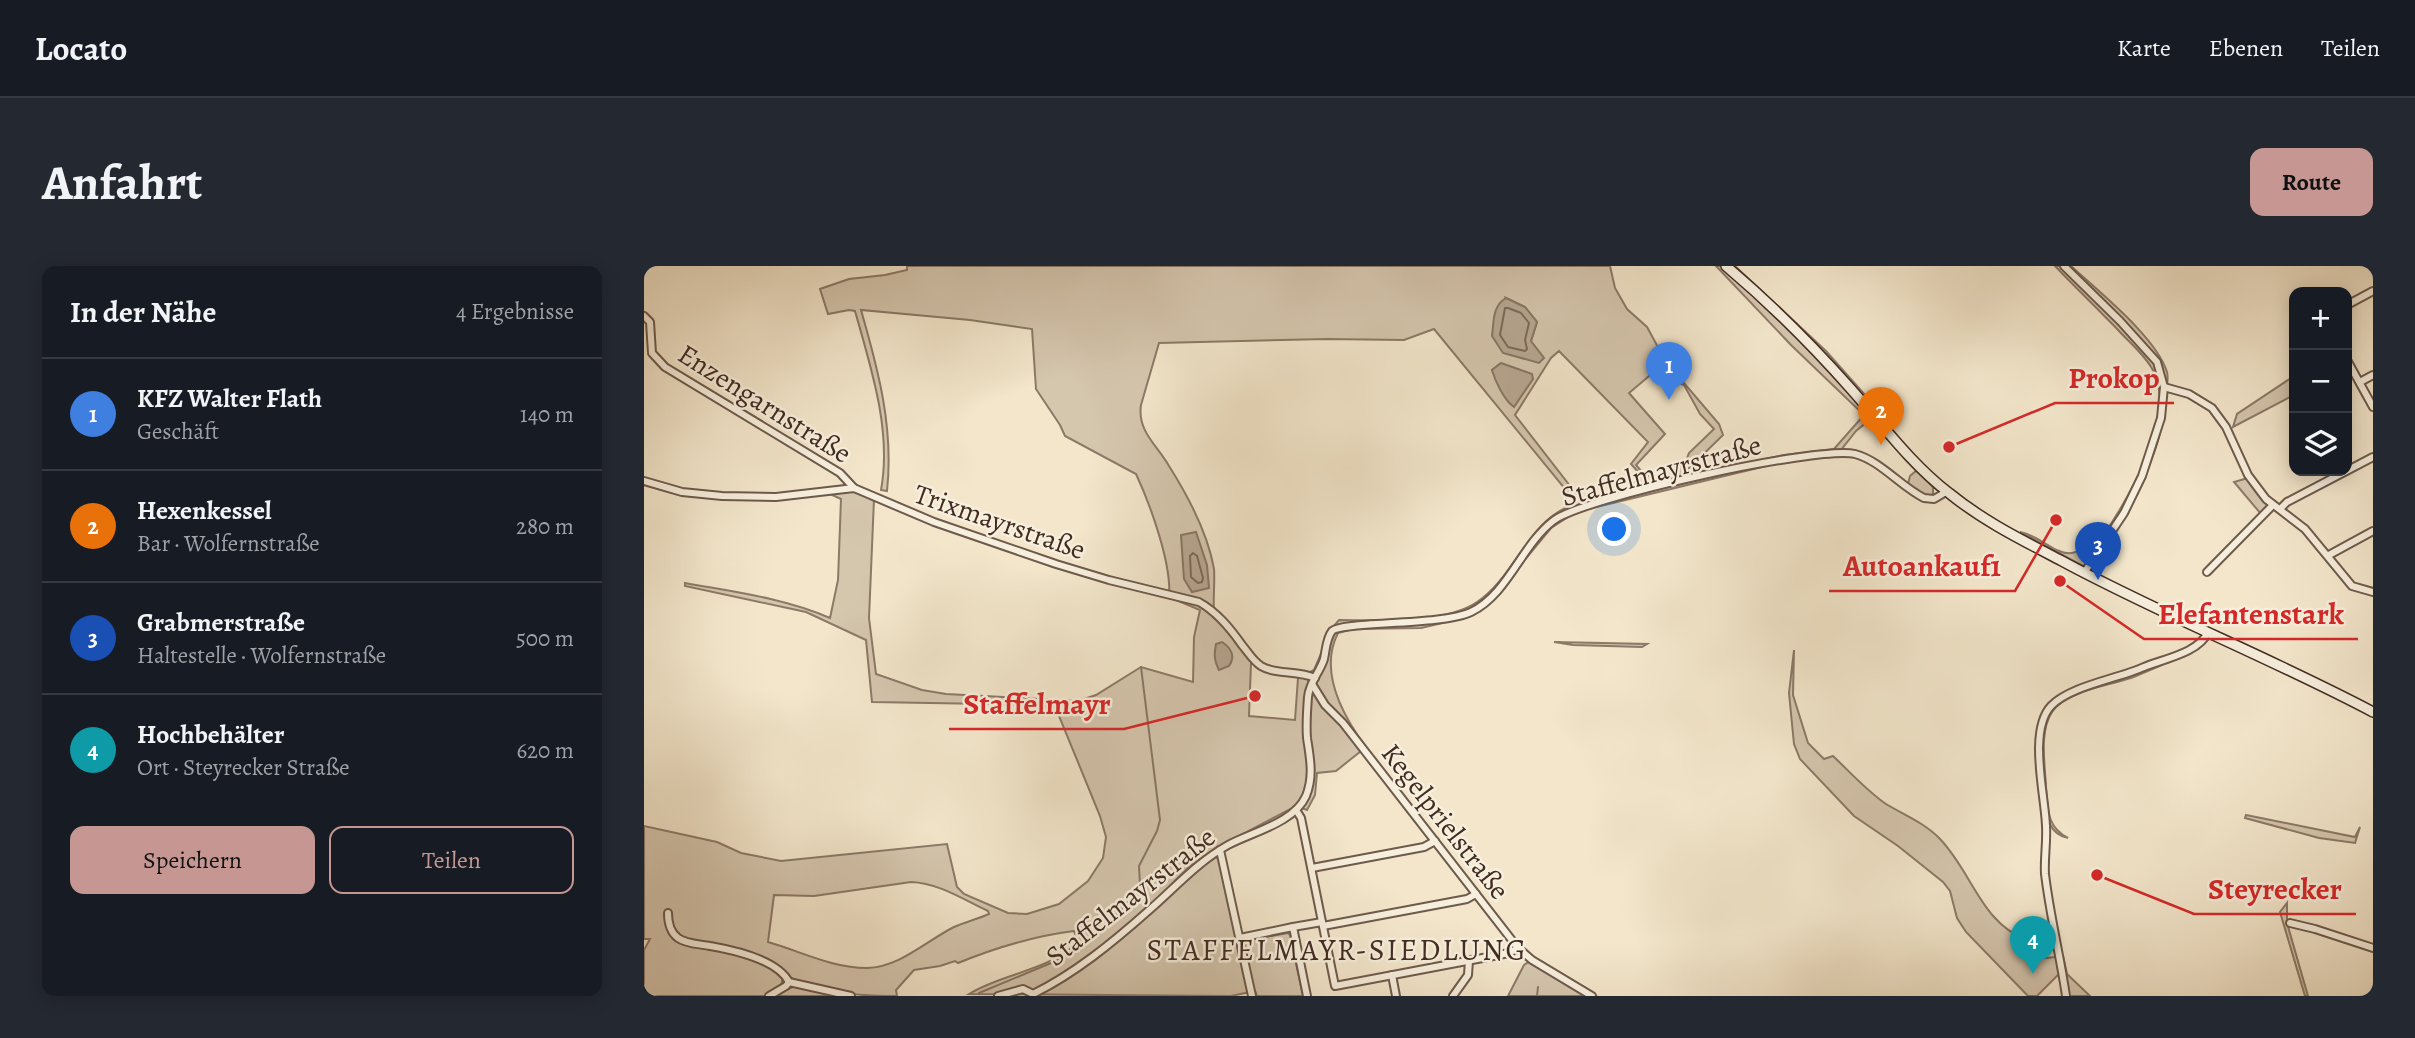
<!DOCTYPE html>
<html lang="de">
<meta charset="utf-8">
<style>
:root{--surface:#171b24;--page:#242831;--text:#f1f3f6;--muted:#9ea1a6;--line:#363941;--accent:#c59692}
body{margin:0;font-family:Alegreya,serif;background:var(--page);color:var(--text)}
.controls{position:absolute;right:21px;top:21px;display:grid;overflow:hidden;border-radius:14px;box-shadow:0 4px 18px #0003}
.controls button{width:63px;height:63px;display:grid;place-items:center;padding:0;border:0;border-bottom:2px solid var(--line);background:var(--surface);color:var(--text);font:35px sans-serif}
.you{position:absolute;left:971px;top:264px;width:24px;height:24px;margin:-18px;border:5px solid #fff;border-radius:50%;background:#1a73e8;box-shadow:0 0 0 10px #1a73e833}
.badge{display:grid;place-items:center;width:46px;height:46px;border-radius:50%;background:var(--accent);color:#fff;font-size:23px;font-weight:700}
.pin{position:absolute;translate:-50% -58px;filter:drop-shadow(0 2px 4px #0008)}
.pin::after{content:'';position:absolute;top:37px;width:24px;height:21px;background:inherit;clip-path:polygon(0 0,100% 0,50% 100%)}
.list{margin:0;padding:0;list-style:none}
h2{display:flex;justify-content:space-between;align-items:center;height:91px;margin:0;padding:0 28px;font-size:30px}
h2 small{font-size:23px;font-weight:400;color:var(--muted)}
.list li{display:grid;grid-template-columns:46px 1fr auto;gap:21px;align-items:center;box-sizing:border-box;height:112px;padding:0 28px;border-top:2px solid var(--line)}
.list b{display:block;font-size:26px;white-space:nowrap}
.list p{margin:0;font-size:23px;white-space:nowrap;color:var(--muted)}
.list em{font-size:23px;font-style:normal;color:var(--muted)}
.actions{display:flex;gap:14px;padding:21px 28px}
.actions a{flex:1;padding:16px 0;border:2px solid var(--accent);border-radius:14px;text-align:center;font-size:24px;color:var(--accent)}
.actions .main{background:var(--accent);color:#111}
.icon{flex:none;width:38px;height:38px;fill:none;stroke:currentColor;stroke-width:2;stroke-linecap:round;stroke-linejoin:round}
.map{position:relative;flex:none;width:1729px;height:730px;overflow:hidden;border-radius:14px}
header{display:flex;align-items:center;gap:42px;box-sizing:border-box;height:98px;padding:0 35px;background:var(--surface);border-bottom:2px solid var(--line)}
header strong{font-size:33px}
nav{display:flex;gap:38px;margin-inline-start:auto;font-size:24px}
.intro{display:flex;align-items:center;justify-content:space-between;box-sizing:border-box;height:168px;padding:0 42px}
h1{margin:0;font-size:49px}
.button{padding:18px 32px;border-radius:14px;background:var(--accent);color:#111;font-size:24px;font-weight:700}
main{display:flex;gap:42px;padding:0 42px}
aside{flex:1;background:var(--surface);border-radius:14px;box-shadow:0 4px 18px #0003}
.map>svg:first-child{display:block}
.green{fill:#d5c6ae;stroke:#8c7968;stroke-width:2;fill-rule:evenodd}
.water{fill:#b7a792;stroke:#887665;stroke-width:2}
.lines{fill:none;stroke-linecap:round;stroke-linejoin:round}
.shore{stroke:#7c6a5a;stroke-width:2}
.stream{stroke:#887665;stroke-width:2}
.minor-casing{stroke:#6e5a4c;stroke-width:10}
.secondary-casing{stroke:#422c22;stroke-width:12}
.minor{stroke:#f7efdd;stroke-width:6}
.secondary{stroke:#f7efdd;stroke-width:9}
.labels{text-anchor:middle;stroke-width:5;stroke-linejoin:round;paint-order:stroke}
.street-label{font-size:28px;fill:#422c22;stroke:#f7efdd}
.neighbourhood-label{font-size:30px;letter-spacing:2px;fill:#422c22;stroke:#f7efdd}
.leader{fill:none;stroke:#d62828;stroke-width:2.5}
.callout-dot{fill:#d62828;stroke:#f7efdd;stroke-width:2.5}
.callout-label{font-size:30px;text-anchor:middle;font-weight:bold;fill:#d62828;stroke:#f7efdd;stroke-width:5;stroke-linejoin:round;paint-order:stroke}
</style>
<header>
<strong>Locato</strong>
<nav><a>Karte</a><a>Ebenen</a><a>Teilen</a></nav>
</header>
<div class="intro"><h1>Anfahrt</h1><a class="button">Route</a></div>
<main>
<aside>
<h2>In der Nähe<small>4 Ergebnisse</small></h2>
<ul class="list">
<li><span class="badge" style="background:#3f7fe0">1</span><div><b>KFZ Walter Flath</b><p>Geschäft</p></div><em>140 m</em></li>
<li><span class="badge" style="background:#e8710a">2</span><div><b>Hexenkessel</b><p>Bar · Wolfernstraße</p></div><em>280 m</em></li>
<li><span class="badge" style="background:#1a4fb4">3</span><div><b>Grabmerstraße</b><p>Haltestelle · Wolfernstraße</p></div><em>500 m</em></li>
<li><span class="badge" style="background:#0f9aa8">4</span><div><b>Hochbehälter</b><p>Ort · Steyrecker Straße</p></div><em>620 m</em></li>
</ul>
<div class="actions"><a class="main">Speichern</a><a>Teilen</a></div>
</aside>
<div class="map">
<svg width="1729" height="730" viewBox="0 0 1729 730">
<rect width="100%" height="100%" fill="#f3e6cb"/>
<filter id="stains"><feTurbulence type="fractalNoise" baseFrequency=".00286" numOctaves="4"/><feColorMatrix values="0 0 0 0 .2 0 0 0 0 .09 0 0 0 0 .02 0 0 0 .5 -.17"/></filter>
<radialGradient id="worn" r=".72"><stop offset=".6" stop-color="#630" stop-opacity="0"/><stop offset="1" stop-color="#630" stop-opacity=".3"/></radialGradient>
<g class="green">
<path d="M263 0H966L971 22 983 43 1003 61 1022 96 1075 158 1079 169 1035 212 1140 189 1190 183 1220 149 1147 79 1072 0H1091L1182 85 1237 147 1232 156 1234 164 1223 156 1212 165 1193 189 1126 199 932 246 907 262 848 334 835 345 820 352 777 362 710 363 694 367C674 406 699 450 722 481L692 505 673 507 671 529 663 544 652 540 572 582 545 601 480 665 490 662 549 608 571 591 575 593 593 676 644 667 646 669 659 730H613L611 725 587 730 325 728C359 707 405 705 434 676L430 665C390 670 351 682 314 697L311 695 296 700 270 704 252 724 253 730C223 730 168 728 143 709L139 711 137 720 121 730H0V684L6 673H0V560L73 576 97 587 137 595 303 578 313 621 320 628 364 647 383 648 415 638 444 615 459 592 462 571 456 550 413 445 397 439 228 436 222 374 162 346 41 320V317C90 326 140 332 186 352L194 314 197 233 186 228 207 225 230 233 225 352 232 408 278 424 302 428 434 435 452 429 497 401 549 416 550 371 556 344 525 331C528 298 506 238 492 208L421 170 416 159 392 123 388 63 326 54 217 44C234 103 250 162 243 225L237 224C248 165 227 102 211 45L205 44 184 48 176 23 205 13 241 9 263 4ZM862 32 881 41 893 56 887 75ZM790 63 931 235V238C884 253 872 310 833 336 801 358 733 354 695 354L688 362 670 404 654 412 651 454 605 450 607 397 615 395C609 387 572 346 570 341 569 337 571 312 570 303 564 268 544 230 525 200 513 179 493 165 497 139L515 77 683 73 760 74ZM915 85 1004 176 987 198 996 208C984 231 960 231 937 234L871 149 907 92ZM857 98 865 137 848 104ZM1011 105 1040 119 1056 148 1070 163 1045 187 1042 195 1017 216 998 206 992 199 1021 168 985 127ZM267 616C295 617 320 634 344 645L345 648C334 653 321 656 310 661 282 675 256 701 223 702 188 702 156 685 124 676L130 629 170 630Z"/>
<path d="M1411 0H1427C1455 26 1512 71 1523 106 1525 112 1522 124 1522 132 1517 196 1482 248 1447 300H1439L1376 266C1407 272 1423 310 1452 267L1459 270C1484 233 1532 152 1510 106 1502 90 1487 78 1475 65 1454 43 1432 22 1411 0Z"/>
<path d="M1650 110V129L1589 161 1593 148Z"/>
<path d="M1273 204 1289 221V228L1286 230 1277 227 1264 218 1266 210Z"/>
<path d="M1604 212 1611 225 1624 240 1617 248 1590 216Z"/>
<path d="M910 376 1003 378 998 381 929 379Z"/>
<path d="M1150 384 1149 429 1164 477 1180 493 1189 490C1206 506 1223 525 1242 538 1260 549 1281 557 1296 573 1328 606 1337 657 1383 674L1388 672 1389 683 1402 692 1412 691 1416 707 1393 730H1384L1322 666 1313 652 1306 625 1299 616 1254 580 1210 550 1156 493 1150 478 1145 427Z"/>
<path d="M1529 391 1532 393C1518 399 1505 405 1492 410 1468 420 1423 423 1408 446 1395 466 1401 498 1402 521 1404 543 1402 560 1424 572 1402 567 1403 548 1401 529 1399 503 1393 474 1404 449 1415 422 1456 420 1480 412 1496 406 1513 398 1529 391Z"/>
<path d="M1602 549 1711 571 1716 561 1711 577 1675 572 1601 552Z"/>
<path d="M1643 637V657L1664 730H1661L1636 646Z"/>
<path d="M885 688 952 730H864L880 699 886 695Z"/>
<path d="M1419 690 1423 708 1446 730H1424L1415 691Z"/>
<path d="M151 720 200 730H129Z"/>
</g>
<g class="water">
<path d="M862 32 881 41 893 56 887 75 900 92 895 97 859 87 848 70C850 56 848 40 862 32Z"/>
<path d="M857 97 888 108 889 113 870 141C860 134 851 115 848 104Z"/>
<path d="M552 266 563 299 565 322 548 326 540 313 537 269Z"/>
<path d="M578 376C587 382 592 390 585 400L575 404C570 394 570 389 572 378Z"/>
</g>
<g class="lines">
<g class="shore">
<path d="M864 42 877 47 885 57 881 74 883 83 881 85 864 81 856 69 861 42Z"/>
<path d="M549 287 553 290 559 312 558 316 554 317 547 311 546 290Z"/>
</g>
<g class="stream">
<path d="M335 727 407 697 433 683 473 649 493 625 496 619 495 600 513 565 516 554 497 401"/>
<path d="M893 730 894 721"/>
</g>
<defs>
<g id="minor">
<path d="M1420 0 1476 55 1513 96 1520 121 1517 152 1498 210 1480 247 1440 307"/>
<path d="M1703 39 1729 25"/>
<path d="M0 50 6 56 8 87 21 101 196 207 210 222"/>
<path d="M1703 94 1729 141"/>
<path d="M1716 116 1729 109"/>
<path d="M1520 121 1545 128 1568 142 1582 161 1604 209 1622 233 1661 263 1708 320 1729 326"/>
<path d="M0 215 38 226 78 230 132 231 210 222 290 256 412 298 465 314 555 336C573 346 586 362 598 379 604 386 609 395 617 400 631 409 654 404 671 412"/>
<path d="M1636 243 1643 236 1729 191"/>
<path d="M1685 289 1729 265"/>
<path d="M1563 306 1629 239"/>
<path d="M668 418 681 439 699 457 874 682 888 694 948 730"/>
<path d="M652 544 657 552 691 720 865 687 874 682"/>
<path d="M576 584 608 730"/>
<path d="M668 602 780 581 791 575"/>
<path d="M24 647C24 656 26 666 34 672 42 678 56 678 66 680 89 684 133 693 145 716L207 730"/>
<path d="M1646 657 1671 663 1729 682"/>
<path d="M679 660 823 633 832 628"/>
<path d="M649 661 678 656"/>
<path d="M596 672 649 661 663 730"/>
<path d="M748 709 752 730"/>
<path d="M389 728C430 708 468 677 503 646 530 623 552 597 584 579 608 566 650 557 662 530 670 510 666 492 663 472 662 459 663 444 664 431 665 417 676 406 680 393 682 384 682 373 688 365 698 355 798 360 827 346 864 328 877 280 909 255 937 232 1175 179 1211 188 1237 195 1256 220 1280 232L1290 233 1302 226"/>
<path d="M125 730 142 720 145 716"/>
<path d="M354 730 379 723 389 728"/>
<path d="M809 730 824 709 825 694"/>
<path d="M1422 730C1416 689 1406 650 1401 608 1400 592 1403 577 1402 560 1401 529 1384 465 1407 440 1426 420 1473 413 1500 401 1519 393 1555 387 1564 366"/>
</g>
<path id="secondary" d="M1082 0C1127 38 1168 79 1207 123 1238 158 1267 198 1305 227 1339 255 1380 275 1418 295 1520 350 1627 392 1729 446"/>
</defs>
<use href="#minor" class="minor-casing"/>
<use href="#secondary" class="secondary-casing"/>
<use href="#minor" class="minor"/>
<use href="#secondary" class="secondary"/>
</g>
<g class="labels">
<g class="street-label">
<text transform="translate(121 137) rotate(32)" y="10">Enzengarnstraße</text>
<text transform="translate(1017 204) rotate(-15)" y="10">Staffelmayrstraße</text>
<text transform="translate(356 255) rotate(19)" y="10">Trixmayrstraße</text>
<text transform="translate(802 555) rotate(52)" y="10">Kegelprielstraße</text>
<text transform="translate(486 630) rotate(-38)" y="10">Staffelmayrstraße</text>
</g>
<g class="neighbourhood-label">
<text x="693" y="694">STAFFELMAYR-SIEDLUNG</text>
</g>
</g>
<path class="leader" d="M1305 181L1411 137H1530M1412 254L1371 325H1185M1416 315L1500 373H1714M611 430L480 463H305M1453 609L1550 648H1712"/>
<g class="callout-dot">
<circle cx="1305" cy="181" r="7"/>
<circle cx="1412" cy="254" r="7"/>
<circle cx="1416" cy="315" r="7"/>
<circle cx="611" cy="430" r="7"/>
<circle cx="1453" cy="609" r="7"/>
</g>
<g class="callout-label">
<text x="1470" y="122">Prokop</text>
<text x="1278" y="310">Autoankauf1</text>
<text x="1607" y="358">Elefantenstark</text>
<text x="393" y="448">Staffelmayr</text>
<text x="1631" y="633">Steyrecker</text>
</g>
<rect width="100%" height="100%" filter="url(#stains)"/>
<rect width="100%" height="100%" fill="url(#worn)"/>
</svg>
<div class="controls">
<button>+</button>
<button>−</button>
<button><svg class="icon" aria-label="layers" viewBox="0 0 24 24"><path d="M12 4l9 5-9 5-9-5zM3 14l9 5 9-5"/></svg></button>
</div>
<div class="you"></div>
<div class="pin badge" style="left:1025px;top:134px;background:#3f7fe0">1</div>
<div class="pin badge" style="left:1237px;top:179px;background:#e8710a">2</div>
<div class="pin badge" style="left:1454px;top:314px;background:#1a4fb4">3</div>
<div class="pin badge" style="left:1389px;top:708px;background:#0f9aa8">4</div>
</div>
</main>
